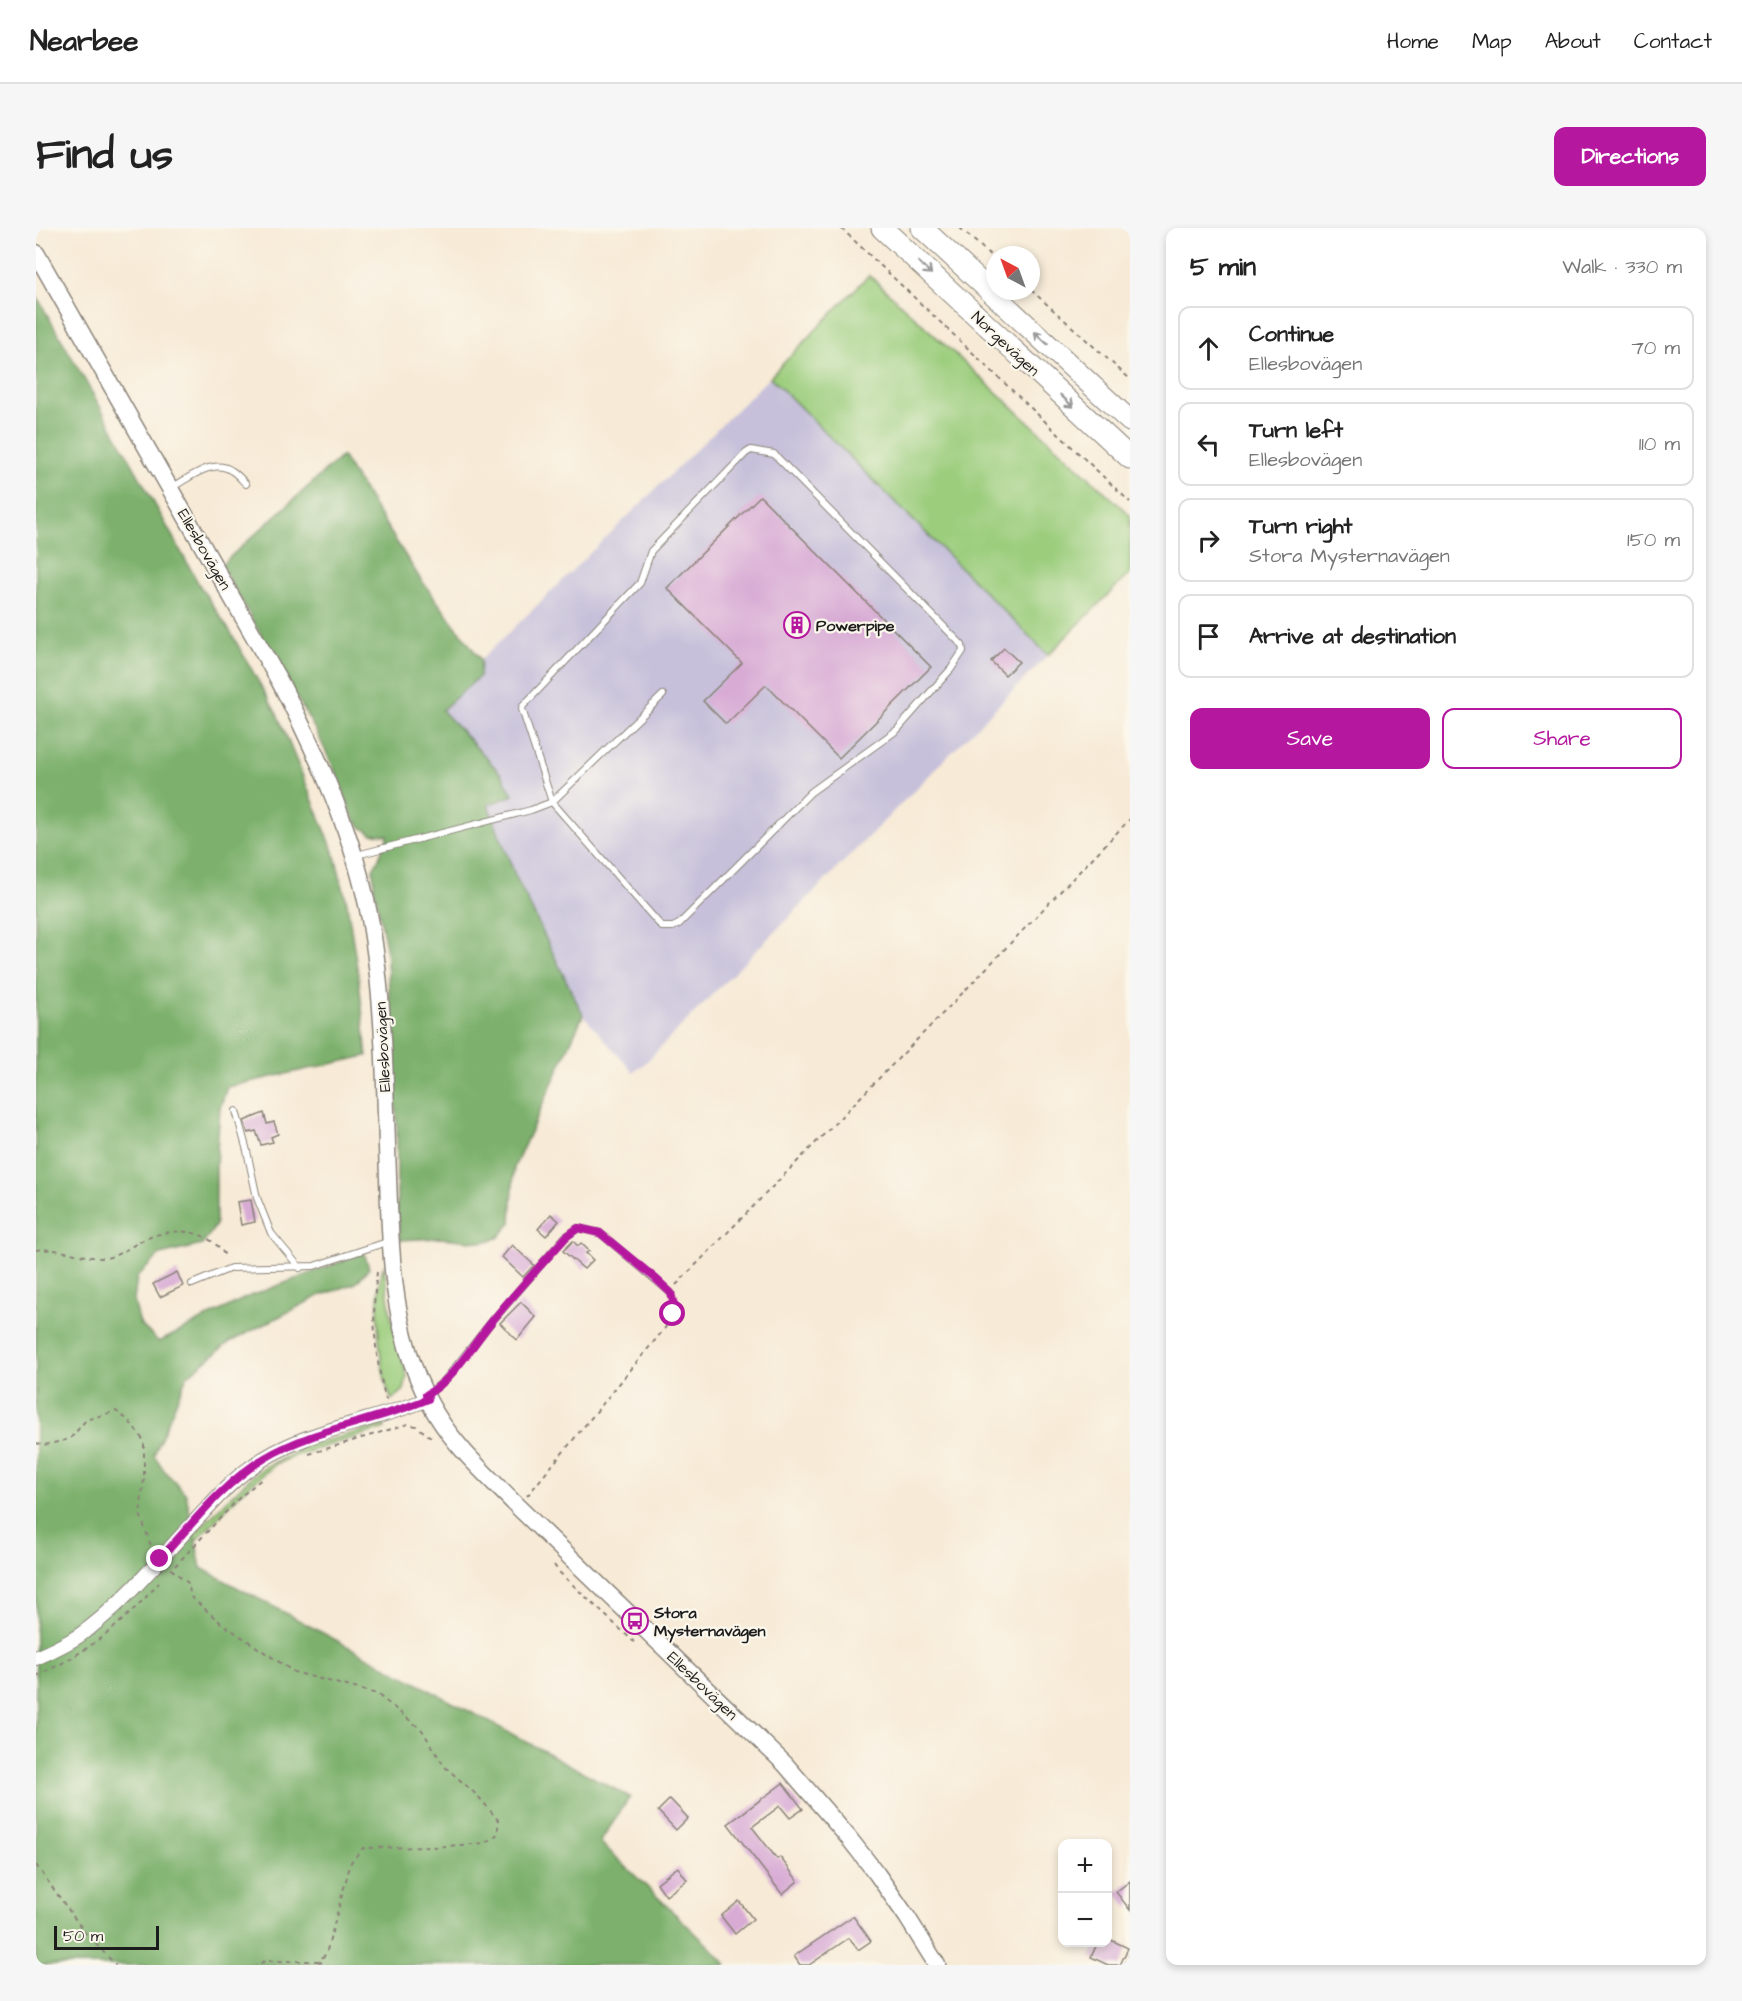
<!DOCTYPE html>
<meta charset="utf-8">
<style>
:root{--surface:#fff;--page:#f6f6f6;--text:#222;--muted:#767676;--line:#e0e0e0;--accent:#b5179e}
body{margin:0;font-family:"Architects Daughter",sans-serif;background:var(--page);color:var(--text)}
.controls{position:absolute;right:18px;bottom:18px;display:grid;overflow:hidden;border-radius:12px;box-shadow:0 3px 9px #0003}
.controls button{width:54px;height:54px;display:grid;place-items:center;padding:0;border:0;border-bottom:2px solid var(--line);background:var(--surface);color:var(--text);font:30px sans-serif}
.compass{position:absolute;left:950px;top:18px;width:54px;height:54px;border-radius:50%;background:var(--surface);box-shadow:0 3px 9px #0003;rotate:319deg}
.scale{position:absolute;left:18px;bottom:15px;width:105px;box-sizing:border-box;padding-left:6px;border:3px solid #1c1c1c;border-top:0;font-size:16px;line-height:21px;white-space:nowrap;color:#1c1c1c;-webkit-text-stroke:4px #fbf7ec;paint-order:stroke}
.stop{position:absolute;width:18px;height:18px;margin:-14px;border:4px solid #b5179e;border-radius:50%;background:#fff}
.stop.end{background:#b5179e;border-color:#fff;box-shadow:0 2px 6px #0008}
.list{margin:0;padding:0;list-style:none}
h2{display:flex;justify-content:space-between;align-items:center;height:78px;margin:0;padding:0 24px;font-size:26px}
h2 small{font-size:20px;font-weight:400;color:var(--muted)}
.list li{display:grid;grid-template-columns:39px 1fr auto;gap:18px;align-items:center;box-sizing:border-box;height:84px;margin:0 12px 12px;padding:0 12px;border:2px solid var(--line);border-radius:12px}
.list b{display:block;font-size:22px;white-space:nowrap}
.list p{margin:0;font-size:20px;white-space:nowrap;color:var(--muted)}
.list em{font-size:20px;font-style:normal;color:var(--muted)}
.actions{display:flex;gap:12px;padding:18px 24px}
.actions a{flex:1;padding:14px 0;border:2px solid var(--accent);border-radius:12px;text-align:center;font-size:21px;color:var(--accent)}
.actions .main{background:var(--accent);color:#fff}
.icon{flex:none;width:33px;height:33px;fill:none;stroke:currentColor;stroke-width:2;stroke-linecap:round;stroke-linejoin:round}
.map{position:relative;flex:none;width:1094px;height:1737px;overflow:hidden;border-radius:12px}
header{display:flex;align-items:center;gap:36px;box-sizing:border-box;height:84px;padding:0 30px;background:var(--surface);border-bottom:2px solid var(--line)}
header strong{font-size:28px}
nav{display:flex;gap:33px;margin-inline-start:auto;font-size:21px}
.intro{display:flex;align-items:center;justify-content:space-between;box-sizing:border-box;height:144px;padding:0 36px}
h1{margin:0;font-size:42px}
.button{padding:15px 27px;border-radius:12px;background:var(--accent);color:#fff;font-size:21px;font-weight:700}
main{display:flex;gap:36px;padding:0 36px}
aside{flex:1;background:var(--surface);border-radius:12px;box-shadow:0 3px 9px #0003}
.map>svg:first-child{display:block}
.industrial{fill:#c6c0da}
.green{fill:#9bcd7d;stroke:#5c744c;stroke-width:1.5}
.forest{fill:#7cb06c;stroke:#4c6644;stroke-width:1.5}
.building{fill:#d8abd5}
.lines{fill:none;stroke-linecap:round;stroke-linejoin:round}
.service-casing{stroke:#8a8379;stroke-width:8}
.tertiary-casing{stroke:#8a8379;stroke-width:16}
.secondary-casing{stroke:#8a8379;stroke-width:19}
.motorway-casing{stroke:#8a8379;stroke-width:23}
.path{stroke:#8a8379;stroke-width:2;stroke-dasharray:4.5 4.5;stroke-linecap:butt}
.service{stroke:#fff;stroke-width:6}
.tertiary{stroke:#fff;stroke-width:14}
.secondary{stroke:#fff;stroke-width:16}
.motorway{stroke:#fff;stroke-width:21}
.oneway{stroke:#999}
.route{stroke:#b5179e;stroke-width:8}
.labels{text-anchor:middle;stroke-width:4.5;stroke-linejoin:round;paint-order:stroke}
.street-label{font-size:16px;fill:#1c1c1c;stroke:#fbf7ec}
.poi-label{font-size:16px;font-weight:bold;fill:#1c1c1c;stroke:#fbf7ec;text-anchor:start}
</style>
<header>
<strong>Nearbee</strong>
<nav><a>Home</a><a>Map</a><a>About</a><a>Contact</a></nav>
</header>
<div class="intro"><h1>Find us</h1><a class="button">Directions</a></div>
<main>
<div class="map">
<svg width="1094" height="1737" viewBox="0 0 1094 1737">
<rect width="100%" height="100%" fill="#fbf7ec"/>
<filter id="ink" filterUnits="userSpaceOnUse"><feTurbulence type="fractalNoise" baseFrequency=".0167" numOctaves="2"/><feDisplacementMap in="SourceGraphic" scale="12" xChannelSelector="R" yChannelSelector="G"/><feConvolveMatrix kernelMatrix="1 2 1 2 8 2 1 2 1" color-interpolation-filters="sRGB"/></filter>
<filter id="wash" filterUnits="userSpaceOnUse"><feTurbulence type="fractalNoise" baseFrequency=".008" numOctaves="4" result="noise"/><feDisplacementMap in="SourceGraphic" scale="24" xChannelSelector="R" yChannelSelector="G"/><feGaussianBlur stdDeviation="1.35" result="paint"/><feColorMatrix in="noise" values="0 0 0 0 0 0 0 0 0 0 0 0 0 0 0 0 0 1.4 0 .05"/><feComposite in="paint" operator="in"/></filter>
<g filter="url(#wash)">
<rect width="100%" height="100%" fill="#f7ead6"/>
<path class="industrial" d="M734 149 1012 427 606 838 597 844 547 787 479 647 452 576 477 567 466 546 405 482 444 448 445 432Z"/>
<g class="green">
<path d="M833 47 1094 287V345L1012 427 734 149Z"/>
<path d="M348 1038 355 1089 371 1149 368 1162 356 1172C343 1150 336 1061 348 1038Z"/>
<path d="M348 1197 349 1200 261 1227 240 1236 207 1263 97 1379 72 1402 39 1426 0 1445V1439L45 1417 60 1405 89 1379 193 1270C204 1259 215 1248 229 1239 241 1232 256 1228 266 1219Z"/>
</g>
<g class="forest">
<path d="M0 67 81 208 164 358 195 405 242 488 298 624 311 675 323 752 331 828 191 859 184 880 180 937V997L166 1017 124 1027 101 1049 98 1073 104 1096 123 1114 209 1070 328 1025 333 1040 320 1055 283 1068 194 1114 151 1148 118 1227 128 1242 150 1266 165 1340 594 1569 564 1614 677 1722 691 1737H0Z"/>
<path d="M306 228 383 349 445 432 444 448 406 482 466 547 477 567 452 577 479 647 547 787 478 940 475 995 462 1010 446 1014 404 1010 364 1012 361 984V895L355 789 350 719 338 659 337 641 342 632 352 607 336 606 325 599 318 592 302 549 281 505 185 337Z"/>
</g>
<g id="blocks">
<g class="building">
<path d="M724 268 895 439 803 530 730 457 690 496 667 473 706 435 631 360Z"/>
<path d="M968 420 983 434 969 447 955 433Z"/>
<path d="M228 885 231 896 238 894 242 906 235 909 237 914 225 917 220 903 212 905 208 893Z"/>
<path d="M215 972 219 994 205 997 201 974Z"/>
<path d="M515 986 523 993 510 1008 502 1001Z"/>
<path d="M537 1013 542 1018 545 1015 553 1023 550 1025 557 1032 548 1041 527 1023Z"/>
<path d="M476 1017 498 1037 487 1049 466 1029Z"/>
<path d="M141 1044 147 1058 124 1069 117 1056Z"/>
<path d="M485 1074 500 1089 481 1112 464 1095Z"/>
<path d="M747 1555 767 1581 754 1590 744 1578 716 1599 741 1631 744 1629 762 1653 746 1666 692 1596Z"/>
<path d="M634 1571 652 1590 640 1602 622 1583Z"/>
<path d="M642 1639 651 1652 630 1668 621 1655Z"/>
<path d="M1094 1653V1682L1080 1664Z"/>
<path d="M703 1673 717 1691 699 1706 685 1688Z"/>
<path d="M817 1688 835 1713 822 1722 813 1710 773 1737H764L758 1728Z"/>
<path d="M1071 1710 1092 1720 1084 1737H1072L1055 1729 1062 1714H1071Z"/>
</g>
</g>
</g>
<g filter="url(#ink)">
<use href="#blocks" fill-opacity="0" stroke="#8a8379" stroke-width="1.5"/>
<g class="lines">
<defs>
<g id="service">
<path d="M715 222 738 226 926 417 927 423 915 441 861 502 775 564 643 696 637 699H626L516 574 486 481 487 478 604 355 615 323 710 225Z"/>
<path d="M135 260C152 251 177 229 196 243 201 246 206 252 210 256"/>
<path d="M321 627 495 582 516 574 627 467"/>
<path d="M200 883 211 923 221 970 235 1005 264 1040"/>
<path d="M156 1056 195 1040 278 1038 354 1013"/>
<path d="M391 1167 409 1152 457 1092 529 1009 542 1000 564 1005 635 1065"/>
</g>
<path id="tertiary" d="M0 1430C15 1423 31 1416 44 1407 89 1375 124 1330 161 1291 178 1273 194 1254 214 1240 266 1201 333 1196 392 1171"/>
<path id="secondary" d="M0 25 244 454C283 529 318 608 334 691 349 774 349 865 352 949 355 1032 356 1113 400 1186 421 1221 453 1249 481 1278L749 1536 812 1609 841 1646 871 1689 901 1737"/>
<g id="motorway">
<path d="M846 0 1094 230"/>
<path d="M886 0 1094 193"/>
</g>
</defs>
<use href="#service" class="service-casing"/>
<use href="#tertiary" class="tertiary-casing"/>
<use href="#secondary" class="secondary-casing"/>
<use href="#motorway" class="motorway-casing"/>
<g class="path">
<path d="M805 0 1094 274"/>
<path d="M924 0 959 31"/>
<path d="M995 62 1094 151"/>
<path d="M0 1022C24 1019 45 1030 68 1030 79 1030 92 1020 102 1015 124 1002 158 997 179 1016 184 1019 187 1025 191 1030"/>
<path d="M341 1044C335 1086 339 1131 350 1172"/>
<path d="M640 1057 913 779 1094 591"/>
<path d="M0 1215 9 1217 34 1211 50 1192 80 1183 93 1193 108 1213V1251L104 1286 116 1321"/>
<path d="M273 1226 372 1196 380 1198 396 1210"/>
<path d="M491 1268 629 1100 637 1086V1073"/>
<path d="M518 1337 523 1344 598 1414"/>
<path d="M139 1338 204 1269 228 1249"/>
<path d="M135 1341 152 1355 155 1369 185 1395 258 1444 341 1466 386 1502 408 1538 442 1568 462 1592V1606L449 1615 398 1619 327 1620 315 1634 290 1726 282 1733H229L220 1737"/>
<path d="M0 1448C53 1424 84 1398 123 1355"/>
<path d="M0 1637 50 1706 80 1737"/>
<path d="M282 1733 290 1737"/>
<path d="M1089 1737 1094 1727"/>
</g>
<use href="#service" class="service"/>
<use href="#tertiary" class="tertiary"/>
<use href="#secondary" class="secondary"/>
<use href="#motorway" class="motorway"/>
</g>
<defs><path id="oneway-shaft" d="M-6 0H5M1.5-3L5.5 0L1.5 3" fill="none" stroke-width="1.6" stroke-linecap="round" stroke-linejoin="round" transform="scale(1.5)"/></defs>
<g class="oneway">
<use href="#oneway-shaft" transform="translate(889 40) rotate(43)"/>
<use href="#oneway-shaft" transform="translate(1005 110) rotate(-137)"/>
<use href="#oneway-shaft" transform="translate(1031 173) rotate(43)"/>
</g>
</g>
<g class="lines" filter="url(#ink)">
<path class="route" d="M124 1331C156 1296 188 1254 229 1230 279 1200 339 1194 392 1171L390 1167C417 1152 437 1116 457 1092 480 1064 505 1037 530 1009L542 1000 564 1005 619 1050 635 1065 638 1078 637 1086"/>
</g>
<defs>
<symbol id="building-ring" viewBox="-11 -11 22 22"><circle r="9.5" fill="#fbf7ec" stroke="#b5179e" stroke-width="1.5"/><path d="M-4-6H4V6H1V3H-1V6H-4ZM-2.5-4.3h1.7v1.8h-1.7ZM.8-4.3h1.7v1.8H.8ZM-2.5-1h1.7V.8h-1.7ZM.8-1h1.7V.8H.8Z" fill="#b5179e"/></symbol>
<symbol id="bus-ring" viewBox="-11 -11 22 22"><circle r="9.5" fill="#fbf7ec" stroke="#b5179e" stroke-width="1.5"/><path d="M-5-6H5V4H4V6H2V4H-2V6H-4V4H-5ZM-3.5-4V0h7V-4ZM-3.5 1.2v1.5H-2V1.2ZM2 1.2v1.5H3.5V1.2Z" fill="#b5179e"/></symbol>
</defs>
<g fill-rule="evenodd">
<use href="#building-ring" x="746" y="382" width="30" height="30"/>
<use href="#bus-ring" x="584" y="1378" width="30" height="30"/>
</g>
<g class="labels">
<g class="street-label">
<text transform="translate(970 115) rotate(43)" y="6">Norgevägen</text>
<text transform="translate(169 321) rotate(60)" y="6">Ellesbovägen</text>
<text transform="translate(346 819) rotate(-93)" y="6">Ellesbovägen</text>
<text transform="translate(667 1457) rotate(44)" y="6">Ellesbovägen</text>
</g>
<g class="poi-label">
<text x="780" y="403">Powerpipe</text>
<text x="618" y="1390">Stora<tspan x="618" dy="18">Mysternavägen</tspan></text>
</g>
</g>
</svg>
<div class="controls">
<button>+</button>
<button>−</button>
</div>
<svg class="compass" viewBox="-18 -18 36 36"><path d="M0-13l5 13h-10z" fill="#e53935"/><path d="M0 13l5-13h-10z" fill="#767676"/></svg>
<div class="scale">50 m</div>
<div class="stop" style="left:637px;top:1086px"></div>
<div class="stop end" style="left:124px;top:1331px"></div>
</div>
<aside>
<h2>5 min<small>Walk · 330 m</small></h2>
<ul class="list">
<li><svg class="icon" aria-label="ahead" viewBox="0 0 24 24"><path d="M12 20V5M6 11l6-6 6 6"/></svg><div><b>Continue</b><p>Ellesbovägen</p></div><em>70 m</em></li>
<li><svg class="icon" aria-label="left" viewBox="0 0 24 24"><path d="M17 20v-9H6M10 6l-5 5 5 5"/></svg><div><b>Turn left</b><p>Ellesbovägen</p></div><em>110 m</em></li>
<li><svg class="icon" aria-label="right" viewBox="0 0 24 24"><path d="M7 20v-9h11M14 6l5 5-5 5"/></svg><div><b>Turn right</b><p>Stora Mysternavägen</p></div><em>150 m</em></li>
<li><svg class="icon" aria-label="arrive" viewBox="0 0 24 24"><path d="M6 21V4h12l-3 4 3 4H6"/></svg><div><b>Arrive at destination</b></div></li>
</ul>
<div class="actions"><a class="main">Save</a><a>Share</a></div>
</aside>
</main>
